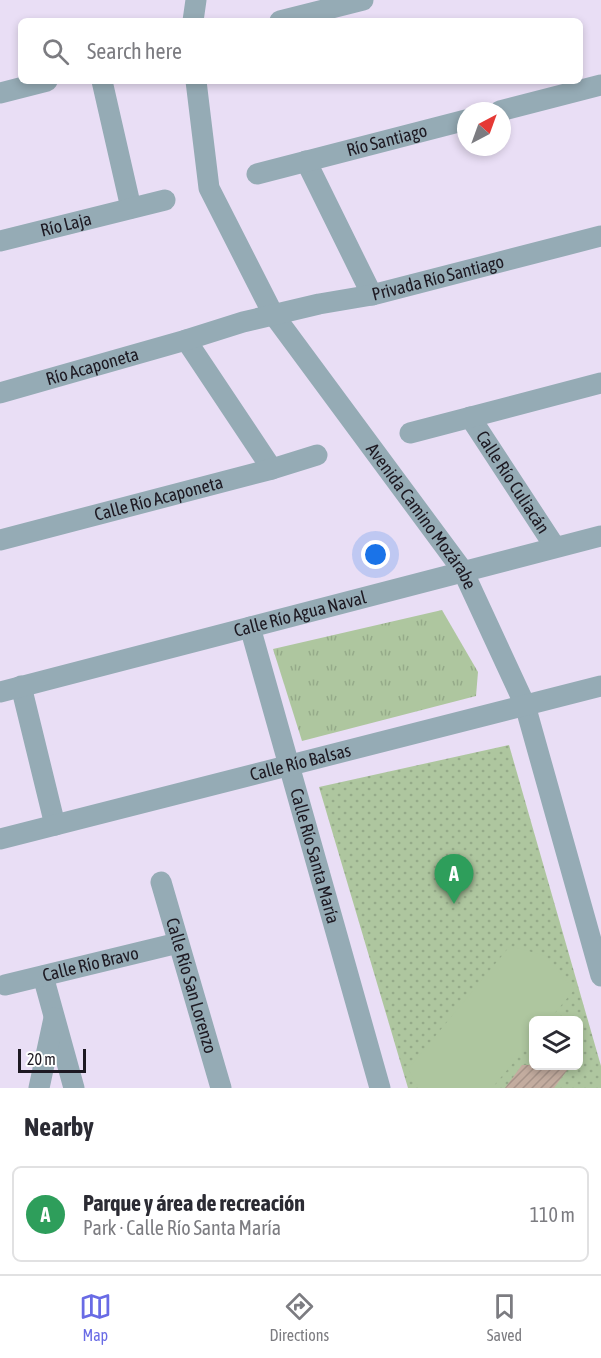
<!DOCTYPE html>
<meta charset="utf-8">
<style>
:root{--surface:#fff;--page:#f2f2f3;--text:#2b2b33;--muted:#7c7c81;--line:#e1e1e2;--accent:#696be5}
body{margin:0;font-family:"Asap Condensed",sans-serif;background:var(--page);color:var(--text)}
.controls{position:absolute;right:18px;bottom:18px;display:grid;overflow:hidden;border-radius:9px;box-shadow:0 3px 9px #0003}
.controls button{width:54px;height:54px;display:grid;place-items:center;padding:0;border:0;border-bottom:2px solid var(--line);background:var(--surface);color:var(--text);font:30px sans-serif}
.compass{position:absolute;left:457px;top:102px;width:54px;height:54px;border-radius:50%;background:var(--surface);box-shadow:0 3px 9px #0003;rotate:41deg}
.scale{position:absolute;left:18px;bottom:15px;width:68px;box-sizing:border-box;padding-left:6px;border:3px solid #1d1922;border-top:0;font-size:16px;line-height:21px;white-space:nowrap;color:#1d1922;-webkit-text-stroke:4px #fff;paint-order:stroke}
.you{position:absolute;left:376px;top:555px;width:21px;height:21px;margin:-15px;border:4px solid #fff;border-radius:50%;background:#1a73e8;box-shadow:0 0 0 9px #1a73e833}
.badge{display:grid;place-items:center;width:39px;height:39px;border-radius:50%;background:var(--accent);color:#fff;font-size:20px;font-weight:700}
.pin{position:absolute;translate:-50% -50px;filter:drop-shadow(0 2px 3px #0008)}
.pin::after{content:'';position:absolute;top:32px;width:21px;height:18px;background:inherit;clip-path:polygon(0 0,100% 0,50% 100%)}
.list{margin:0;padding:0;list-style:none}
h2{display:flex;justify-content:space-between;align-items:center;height:78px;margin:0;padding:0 24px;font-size:26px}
h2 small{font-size:20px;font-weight:400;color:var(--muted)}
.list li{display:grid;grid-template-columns:39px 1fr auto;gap:18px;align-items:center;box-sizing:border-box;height:96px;margin:0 12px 12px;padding:0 12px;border:2px solid var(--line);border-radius:9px}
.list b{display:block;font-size:22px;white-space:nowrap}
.list p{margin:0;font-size:20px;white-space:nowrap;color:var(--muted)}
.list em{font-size:20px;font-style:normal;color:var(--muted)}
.icon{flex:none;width:33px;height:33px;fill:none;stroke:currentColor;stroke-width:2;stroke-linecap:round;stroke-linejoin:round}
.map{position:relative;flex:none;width:601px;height:1088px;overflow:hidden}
.search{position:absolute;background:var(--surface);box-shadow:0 3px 9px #0003;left:18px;right:18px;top:18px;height:66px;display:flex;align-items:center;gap:15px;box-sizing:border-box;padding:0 21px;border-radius:9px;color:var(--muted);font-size:22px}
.sheet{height:186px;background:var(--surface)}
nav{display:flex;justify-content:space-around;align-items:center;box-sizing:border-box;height:84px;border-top:2px solid var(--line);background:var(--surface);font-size:16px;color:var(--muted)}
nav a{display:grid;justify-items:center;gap:3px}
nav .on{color:var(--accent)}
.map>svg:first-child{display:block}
.grass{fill:url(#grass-tufts)}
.park{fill:url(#park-dots);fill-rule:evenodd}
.pitch{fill:#aec69f}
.building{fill:url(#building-hatch)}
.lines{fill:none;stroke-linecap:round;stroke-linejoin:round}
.street{stroke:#95abb5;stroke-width:21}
.labels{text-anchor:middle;stroke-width:4.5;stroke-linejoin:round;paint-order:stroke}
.street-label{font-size:18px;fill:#1d1922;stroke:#fff}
</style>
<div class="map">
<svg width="601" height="1088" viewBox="0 0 601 1088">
<defs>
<pattern id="grass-tufts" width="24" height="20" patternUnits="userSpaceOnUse" patternTransform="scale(1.5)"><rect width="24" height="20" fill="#aec69f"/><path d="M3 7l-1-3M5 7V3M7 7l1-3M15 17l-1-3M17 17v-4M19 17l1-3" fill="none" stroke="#95aa89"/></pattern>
<pattern id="park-dots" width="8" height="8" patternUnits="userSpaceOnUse" patternTransform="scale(1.5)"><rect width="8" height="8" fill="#aec69f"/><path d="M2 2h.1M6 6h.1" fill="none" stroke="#95aa89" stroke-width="1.8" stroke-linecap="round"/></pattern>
<pattern id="building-hatch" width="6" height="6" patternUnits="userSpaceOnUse" patternTransform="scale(1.5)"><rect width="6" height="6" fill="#c3ac9f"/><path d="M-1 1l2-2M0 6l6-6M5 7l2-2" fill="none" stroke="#a79389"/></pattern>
</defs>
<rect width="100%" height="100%" fill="#e9def5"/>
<path class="grass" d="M442 610 478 672 476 696 302 741 273 649Z"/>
<path class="park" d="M509 745 601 1066V1088H408L319 787ZM534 1020H578V1066H534Z"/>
<path class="pitch" d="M510 946 546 956 574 990 549 1020H534L533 1039 492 1088H419L408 1069Z"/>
<path class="building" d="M522 1065H571L554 1088H505Z"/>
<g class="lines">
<g class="street">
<path d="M193 21 196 0"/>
<path d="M280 21 363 0"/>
<path d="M102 81 131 208"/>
<path id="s1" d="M196 81 209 188 273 314 463 571 525 705 601 976"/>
<path d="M0 93 47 81"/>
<path d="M500 111 601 85"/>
<path d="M306 161 372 295"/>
<path id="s2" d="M257 174 466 120"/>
<path id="s3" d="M0 241 165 200"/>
<path d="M186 340 272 469"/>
<path id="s4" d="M0 393 186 340 243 322 319 304 372 295 601 236"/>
<path id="s5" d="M470 417 555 547"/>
<path d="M410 433 601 383"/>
<path id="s6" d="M0 540 272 469 317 455"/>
<path id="s7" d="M250 627 380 1088"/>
<path d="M21 686 55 825"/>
<path id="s8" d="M0 692 601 536"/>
<path id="s9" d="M0 839 601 686"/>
<path id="s10" d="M161 882 221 1088"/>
<path d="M43 976 74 1088"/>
<path id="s11" d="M5 985 178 943"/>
<path d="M39 1088 54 1018"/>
</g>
</g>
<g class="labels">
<g class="street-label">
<text dy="6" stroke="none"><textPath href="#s2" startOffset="134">Río Santiago</textPath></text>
<text dy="6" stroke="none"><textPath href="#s3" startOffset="68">Río Laja</textPath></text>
<text dy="6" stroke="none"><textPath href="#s4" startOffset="453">Privada Río Santiago</textPath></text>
<text dy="6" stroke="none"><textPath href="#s4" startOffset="96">Río Acaponeta</textPath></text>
<text dy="6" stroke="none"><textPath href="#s5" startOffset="78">Calle Río Culiacán</textPath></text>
<text dy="6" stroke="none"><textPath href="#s6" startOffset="164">Calle Río Acaponeta</textPath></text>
<text dy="6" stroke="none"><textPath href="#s1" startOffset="500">Avenida Camino Mozárabe</textPath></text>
<text dy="6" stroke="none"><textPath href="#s8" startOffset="310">Calle Río Agua Naval</textPath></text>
<text dy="6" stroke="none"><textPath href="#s9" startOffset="310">Calle Río Balsas</textPath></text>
<text dy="6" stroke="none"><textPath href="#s7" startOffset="238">Calle Río Santa María</textPath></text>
<text dy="6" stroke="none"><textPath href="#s11" startOffset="88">Calle Río Bravo</textPath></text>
<text dy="6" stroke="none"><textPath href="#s10" startOffset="108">Calle Río San Lorenzo</textPath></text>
</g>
</g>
</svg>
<div class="controls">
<button><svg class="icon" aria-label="layers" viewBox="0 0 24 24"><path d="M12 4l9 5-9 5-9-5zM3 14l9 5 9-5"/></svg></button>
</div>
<svg class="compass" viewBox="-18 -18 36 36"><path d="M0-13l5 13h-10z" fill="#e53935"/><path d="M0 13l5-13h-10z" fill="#7c7c81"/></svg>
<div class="scale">20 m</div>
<div class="you"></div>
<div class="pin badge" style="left:454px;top:904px;background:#2e9e5b">A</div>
<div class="search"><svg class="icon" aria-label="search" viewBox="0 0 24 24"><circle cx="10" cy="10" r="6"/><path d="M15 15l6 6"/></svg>Search here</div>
</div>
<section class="sheet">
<h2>Nearby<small></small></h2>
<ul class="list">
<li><span class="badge" style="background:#2e9e5b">A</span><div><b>Parque y área de recreación</b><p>Park · Calle Río Santa María</p></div><em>110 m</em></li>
</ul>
</section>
<nav>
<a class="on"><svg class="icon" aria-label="map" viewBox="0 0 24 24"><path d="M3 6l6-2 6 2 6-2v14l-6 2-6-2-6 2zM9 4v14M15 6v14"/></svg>Map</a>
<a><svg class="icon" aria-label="directions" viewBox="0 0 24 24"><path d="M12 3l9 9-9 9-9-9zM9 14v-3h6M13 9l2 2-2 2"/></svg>Directions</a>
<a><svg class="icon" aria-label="saved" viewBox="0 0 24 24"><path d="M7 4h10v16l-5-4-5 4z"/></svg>Saved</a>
</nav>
